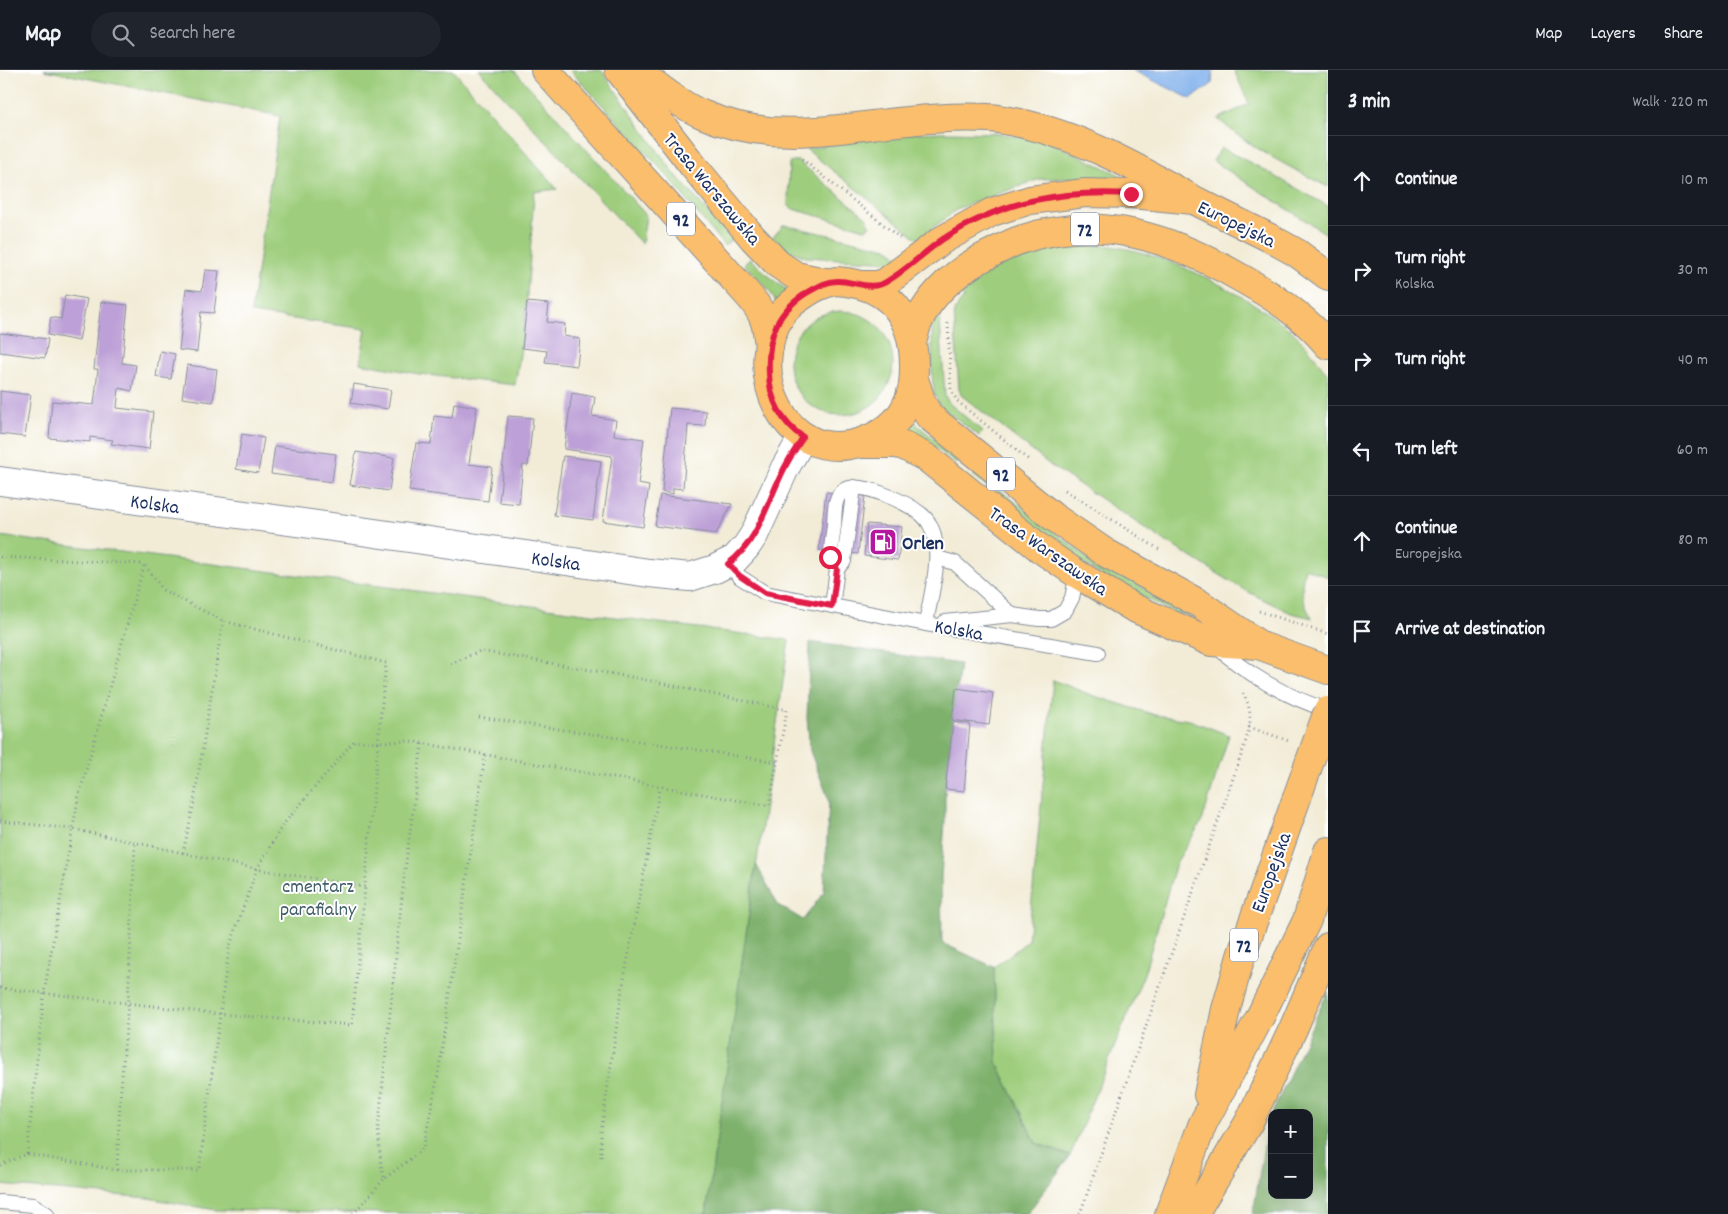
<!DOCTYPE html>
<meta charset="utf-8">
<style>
:root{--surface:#171b24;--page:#20242c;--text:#f1f3f6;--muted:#9ea1a6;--line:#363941}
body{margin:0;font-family:Dekko,sans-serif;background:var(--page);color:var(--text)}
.controls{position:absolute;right:15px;bottom:15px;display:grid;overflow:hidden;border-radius:10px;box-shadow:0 5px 20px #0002}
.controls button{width:45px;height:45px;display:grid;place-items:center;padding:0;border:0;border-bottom:1px solid var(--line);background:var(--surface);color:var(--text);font:25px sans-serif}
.stop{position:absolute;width:15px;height:15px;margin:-11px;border:4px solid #e11d48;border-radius:50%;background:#fff}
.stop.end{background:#e11d48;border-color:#fff;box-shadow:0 1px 5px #0008}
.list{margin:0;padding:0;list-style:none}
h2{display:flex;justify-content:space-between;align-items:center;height:65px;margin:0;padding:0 20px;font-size:21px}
h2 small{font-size:16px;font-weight:400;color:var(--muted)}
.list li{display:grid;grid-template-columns:32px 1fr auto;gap:15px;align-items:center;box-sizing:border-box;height:90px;padding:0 20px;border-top:1px solid var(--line)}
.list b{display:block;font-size:19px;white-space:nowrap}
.list p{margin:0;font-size:16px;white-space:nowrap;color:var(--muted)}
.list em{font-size:16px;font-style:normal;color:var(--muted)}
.icon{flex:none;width:28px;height:28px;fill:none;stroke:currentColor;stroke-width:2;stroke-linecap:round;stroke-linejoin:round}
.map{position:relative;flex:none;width:1328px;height:1144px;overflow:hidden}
header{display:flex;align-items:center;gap:30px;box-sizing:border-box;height:70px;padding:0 25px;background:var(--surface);border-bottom:1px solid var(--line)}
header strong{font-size:24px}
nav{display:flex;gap:28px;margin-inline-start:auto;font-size:18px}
.search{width:350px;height:45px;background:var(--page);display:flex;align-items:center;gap:12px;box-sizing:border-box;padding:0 18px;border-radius:28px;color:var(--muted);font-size:19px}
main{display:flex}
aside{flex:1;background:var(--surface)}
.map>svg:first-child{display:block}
.green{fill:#9ece7d;stroke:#5c7e6e}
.forest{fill:#7eb16c;stroke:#4c7065}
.water{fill:#81b1ec;stroke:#4e70a5}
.building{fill:#bda0d7}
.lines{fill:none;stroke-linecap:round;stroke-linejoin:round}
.service-casing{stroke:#868e9a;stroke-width:16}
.tertiary-casing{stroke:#868e9a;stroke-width:30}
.primary-casing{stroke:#868e9a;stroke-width:30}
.path{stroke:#868e9a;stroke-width:3;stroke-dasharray:1 4;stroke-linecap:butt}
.service{stroke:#fff;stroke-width:14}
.tertiary{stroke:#fff;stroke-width:28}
.primary{stroke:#fabe6d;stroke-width:28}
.primary-bridge-casing{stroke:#868e9a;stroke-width:30;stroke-linecap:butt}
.primary-bridge{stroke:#fabe6d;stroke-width:28}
.route{stroke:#e11d48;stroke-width:6}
.labels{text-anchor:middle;stroke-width:4;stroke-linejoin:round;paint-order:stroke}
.shield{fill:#fff;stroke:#5f6d8e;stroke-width:1}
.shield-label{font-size:19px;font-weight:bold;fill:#1b2f5e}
.street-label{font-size:20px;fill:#1b2f5e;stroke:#fff}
.poi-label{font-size:20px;font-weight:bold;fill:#1b2f5e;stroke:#fff;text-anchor:start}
.park-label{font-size:20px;fill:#425f67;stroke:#fff}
</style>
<header>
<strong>Map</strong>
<div class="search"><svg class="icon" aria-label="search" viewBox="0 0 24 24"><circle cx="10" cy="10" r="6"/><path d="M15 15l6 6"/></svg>Search here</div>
<nav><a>Map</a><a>Layers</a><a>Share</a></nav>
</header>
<main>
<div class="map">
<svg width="1328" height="1144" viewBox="0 0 1328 1144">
<rect width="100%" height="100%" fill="#fff"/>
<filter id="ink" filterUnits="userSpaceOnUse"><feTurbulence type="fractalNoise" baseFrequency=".02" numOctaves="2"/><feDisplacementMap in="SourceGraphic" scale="10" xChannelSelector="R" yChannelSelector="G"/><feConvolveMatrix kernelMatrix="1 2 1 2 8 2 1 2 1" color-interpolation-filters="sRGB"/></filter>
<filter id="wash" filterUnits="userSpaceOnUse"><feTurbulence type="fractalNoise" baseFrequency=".0096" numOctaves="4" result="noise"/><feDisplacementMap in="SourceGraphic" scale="20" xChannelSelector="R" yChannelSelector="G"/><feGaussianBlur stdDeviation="1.12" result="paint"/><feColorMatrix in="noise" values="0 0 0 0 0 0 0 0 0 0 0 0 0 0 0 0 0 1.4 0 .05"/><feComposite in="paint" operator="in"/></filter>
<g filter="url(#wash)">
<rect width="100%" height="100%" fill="#f2ecd7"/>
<g class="green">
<path d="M44 0H453L557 119 534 122C530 187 527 251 515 315L419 304 360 293 366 259 251 243 280 46Z"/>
<path d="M479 0H514L646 145 642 174Z"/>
<path d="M570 0H601L673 102 732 169 724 176 669 108Z"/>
<path d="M1234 0H1328V117C1290 97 1250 78 1218 49L1249 34Z"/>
<path d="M942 62 995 63 1048 71 1120 105 1114 110 1072 108 1040 109 959 138 918 169 806 79 894 64Z"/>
<path d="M1221 78 1257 96 1328 136V165L1213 91Z"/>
<path d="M793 91H798L867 148 870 156 865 159 793 139 788 135 789 93Z"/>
<path d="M784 155 887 178 900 187 894 192 806 187 788 180 772 168Z"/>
<path d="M1081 176C1091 176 1102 175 1111 176 1167 183 1253 227 1295 264 1308 276 1318 291 1328 305V507L1305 498C1300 519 1301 530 1312 548L1291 543 1246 521 1157 466 1050 395 961 325 959 319 954 241 964 228 957 219 993 198 1048 180Z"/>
<path d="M750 189 777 213 789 221 777 233 768 219 744 194Z"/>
<path d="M939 236 945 326 949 333 983 362 979 366 940 336 934 323 932 305V259Z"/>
<circle cx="841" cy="293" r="52"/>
<path d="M914 350 917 355 960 389 956 394 923 368 904 361Z"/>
<path d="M978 403 1085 486 1192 544H1177L1108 509 1078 490 973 406Z"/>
<path d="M0 466 789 570 706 1144H450L216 1140 148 1128 0 1115Z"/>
<path d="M1053 610 1091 625 1155 645 1189 650 1229 665 1202 751 1176 793 1144 904 1070 1086 1036 1073 997 993 994 897 1028 871Z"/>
</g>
<g class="forest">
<path d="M810 572 960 594 945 719V751L941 807 942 873 994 897 997 993 1036 1073 1070 1086 1027 1144H706L756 794 778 835 803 850 824 822 829 730 810 681 807 648Z"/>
<path d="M1328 921V1144H1253L1268 1052 1272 1044V1125H1309V1043H1272Z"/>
</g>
<path class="water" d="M1132 0H1213L1212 14 1191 29Z"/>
<g id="blocks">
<g class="building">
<path d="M205 200 219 201 214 243 201 242 197 282 179 280 186 219 202 221Z"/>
<path d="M65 225 87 229 79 271 48 265 51 247 61 249Z"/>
<path d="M101 232 128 235 122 293 136 295 132 321 119 318 117 338 153 342 149 379 111 374 113 370 90 367V372L49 368 52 331 94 335 98 299H94Z"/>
<path d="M527 232 549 234 547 252 565 254 564 266 580 269 577 296 545 292 547 281 522 278Z"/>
<path d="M0 263 48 269 45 288 0 282Z"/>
<path d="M160 281 175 284 171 309 156 307Z"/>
<path d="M187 295 217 299 213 332 182 328Z"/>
<path d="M354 314 391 320 388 339 351 333Z"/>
<path d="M0 321 31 325 25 367 0 364Z"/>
<path d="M572 323 595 327 592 346 616 350 614 365 644 369 638 414 649 416 643 457 603 451 612 386 564 379Z"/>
<path d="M454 333 477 337 469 394 492 397 488 431 409 421 416 373 431 374 434 346 452 348Z"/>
<path d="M670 338 706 341 705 356 688 355 683 419 673 418V424L662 422Z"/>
<path d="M508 346 533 348 528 396 523 395 519 434 499 432Z"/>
<path d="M242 364 264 368 258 403 236 399Z"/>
<path d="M275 376 336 384 332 412 271 404Z"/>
<path d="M356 382 394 388 389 421 350 415Z"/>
<path d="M563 386 601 391 593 450 554 445Z"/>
<path d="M826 422 865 426 858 484 819 480Z"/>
<path d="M660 425 732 434 716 464 655 456Z"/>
<path d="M867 454 902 457 898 490 864 486Z"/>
<path d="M956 618 993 623 989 655 952 650Z"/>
<path d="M953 652 970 654 964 721 945 719Z"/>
</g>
</g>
</g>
<g filter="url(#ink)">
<use href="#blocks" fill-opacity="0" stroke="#868e9a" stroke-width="1"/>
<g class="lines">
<defs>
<g id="service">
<path d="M937 488 955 493 1012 545"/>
<path d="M728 494 740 507 765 523 926 554 1098 583"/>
<path d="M837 499C828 482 832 474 834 455 835 444 833 427 844 420 860 410 908 433 921 444 929 450 934 461 935 471 940 495 930 528 926 554"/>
<path d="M832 536 837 499 844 491 854 417"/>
<path d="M945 552 1012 545 1039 549H1051L1065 541 1072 528 1077 504"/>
<path d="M1214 574C1244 603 1288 628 1328 640"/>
<path d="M0 1132 33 1135 47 1144"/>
</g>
<path id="tertiary" d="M0 411 361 461 649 503 690 507 715 499 735 489 746 477 754 465 785 398 803 367"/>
<g id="primary">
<path d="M545 0 750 227C765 245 767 255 769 277"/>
<path d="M619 0 694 97 753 168 778 194 796 206 825 212"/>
<path d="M635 0C657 15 679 35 704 45 763 70 818 62 879 54 915 50 953 46 989 48 997 48 1006 51 1015 52 1079 65 1138 98 1194 130"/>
<path d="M836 211C888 214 913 244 914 294 914 311 913 324 905 338 896 355 878 366 861 372 785 397 743 300 782 244 788 235 797 229 805 224 815 217 824 213 836 211Z"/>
<path d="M862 215H878L886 212 942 170 992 142 1030 130 1085 123 1131 124 1194 130 1270 168 1297 183 1328 206"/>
<path d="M913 269C920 233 951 205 982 188 995 182 1009 173 1023 169 1102 143 1173 169 1241 208 1273 226 1304 246 1328 275"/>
<path d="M914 309 922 333 929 346 1052 446 1106 483 1200 534 1261 576 1328 600"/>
<path d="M862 374H896L904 376 927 388 1042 480 1077 504 1134 538 1211 572 1259 575"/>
<path d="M1208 1025 1226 939 1241 886 1306 702"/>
<path d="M1169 1144 1203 1053 1260 947 1307 850 1328 781"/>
<path d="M1194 1144 1249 1052 1293 959 1328 877"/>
</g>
</defs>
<use href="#service" class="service-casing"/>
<use href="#tertiary" class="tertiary-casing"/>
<use href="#primary" class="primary-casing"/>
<g class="path">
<path d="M802 89 900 168"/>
<path d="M948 253 951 319 957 331 1030 391"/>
<path d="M1065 420 1160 480"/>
<path d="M0 487 144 494"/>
<path d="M1259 541 1328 564"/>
<path d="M479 647 777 692"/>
<path d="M1249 657 1289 671"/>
<path d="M422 674 404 807 378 1060 381 1094 384 1109 423 1079 438 1005 485 685"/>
<path d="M0 751 73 759 257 799 365 817 378 672 410 671 769 736 787 640 637 608 480 581 448 595"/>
<path d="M183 783 194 732 223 551"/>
<path d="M0 918 220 944 352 955 365 817"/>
<path d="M27 1084 44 923 78 729 144 495"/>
<path d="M601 1092V1062L622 920 660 717"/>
<path d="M0 1095 27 1084 117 1100H199L229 878 257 799 282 756 354 671 378 672 386 593 223 551 163 520 144 494"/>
<path d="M117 1100 120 1031 128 933 135 773"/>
<path d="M353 1144 384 1109"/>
<path d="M1080 1144 1245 674C1251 653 1254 640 1241 621"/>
</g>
<use href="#service" class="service"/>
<use href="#tertiary" class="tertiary"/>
<use href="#primary" class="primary"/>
<defs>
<path id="primary-bridge" d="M1306 702 1328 641"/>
</defs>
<use href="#primary-bridge" class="primary-bridge-casing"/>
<use href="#primary-bridge" class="primary-bridge"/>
</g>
</g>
<g class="lines" filter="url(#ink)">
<path class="route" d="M830 487 837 499 832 536 765 523 740 506 728 494C760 470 767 431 785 397 790 387 797 377 803 367 782 354 769 328 769 303 767 266 777 240 810 221 819 216 827 211 838 211 854 211 871 221 886 212 907 200 924 182 943 169 1002 130 1062 120 1131 124"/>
</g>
<defs>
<symbol id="fuel-square" viewBox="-11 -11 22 22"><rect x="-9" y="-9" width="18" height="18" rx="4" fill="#b5179e" stroke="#fff"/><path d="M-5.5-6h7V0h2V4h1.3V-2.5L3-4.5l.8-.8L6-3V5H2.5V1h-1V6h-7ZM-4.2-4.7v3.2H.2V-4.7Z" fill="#fff"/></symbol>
</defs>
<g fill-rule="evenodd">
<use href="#fuel-square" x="867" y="456" width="32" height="32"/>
</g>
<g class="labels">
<g class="shield">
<rect x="667" y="132.5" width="28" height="33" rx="4"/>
<rect x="1071" y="142.5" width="28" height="33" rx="4"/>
<rect x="987" y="387.5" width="28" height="33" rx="4"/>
<rect x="1230" y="858.5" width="28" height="33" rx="4"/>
</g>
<g class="shield-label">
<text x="681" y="156">92</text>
<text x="1085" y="166">72</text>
<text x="1001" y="411">92</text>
<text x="1244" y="882">72</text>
</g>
<g class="street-label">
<text transform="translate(713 118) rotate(50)" y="7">Trasa Warszawska</text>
<text transform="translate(1237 153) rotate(26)" y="7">Europejska</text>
<text transform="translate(155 433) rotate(8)" y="7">Kolska</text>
<text transform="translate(1049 480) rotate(35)" y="7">Trasa Warszawska</text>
<text transform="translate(556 490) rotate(8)" y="7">Kolska</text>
<text transform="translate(959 559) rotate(10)" y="7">Kolska</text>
<text transform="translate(1270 802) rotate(-70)" y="7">Europejska</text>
</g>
<g class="poi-label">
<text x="902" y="479">Orlen</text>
</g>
<g class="park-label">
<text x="318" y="822">cmentarz<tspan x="318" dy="23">parafialny</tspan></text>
</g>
</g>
</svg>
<div class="controls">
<button>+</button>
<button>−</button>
</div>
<div class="stop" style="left:830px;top:487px"></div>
<div class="stop end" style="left:1131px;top:124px"></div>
</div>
<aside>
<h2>3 min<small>Walk · 220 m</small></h2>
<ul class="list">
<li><svg class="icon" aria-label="ahead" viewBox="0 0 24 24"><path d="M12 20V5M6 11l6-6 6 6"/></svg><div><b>Continue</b></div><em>10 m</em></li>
<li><svg class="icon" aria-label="right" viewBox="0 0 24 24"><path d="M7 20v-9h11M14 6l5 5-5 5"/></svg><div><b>Turn right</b><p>Kolska</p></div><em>30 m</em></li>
<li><svg class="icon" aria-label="right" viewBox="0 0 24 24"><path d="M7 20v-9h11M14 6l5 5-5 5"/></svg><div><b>Turn right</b></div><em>40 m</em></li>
<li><svg class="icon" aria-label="left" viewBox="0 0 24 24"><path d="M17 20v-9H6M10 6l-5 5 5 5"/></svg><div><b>Turn left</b></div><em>60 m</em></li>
<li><svg class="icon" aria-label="ahead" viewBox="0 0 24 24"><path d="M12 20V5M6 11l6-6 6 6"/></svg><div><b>Continue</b><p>Europejska</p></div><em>80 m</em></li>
<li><svg class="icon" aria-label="arrive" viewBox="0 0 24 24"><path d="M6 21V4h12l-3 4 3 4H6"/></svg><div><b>Arrive at destination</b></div></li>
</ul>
</aside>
</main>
